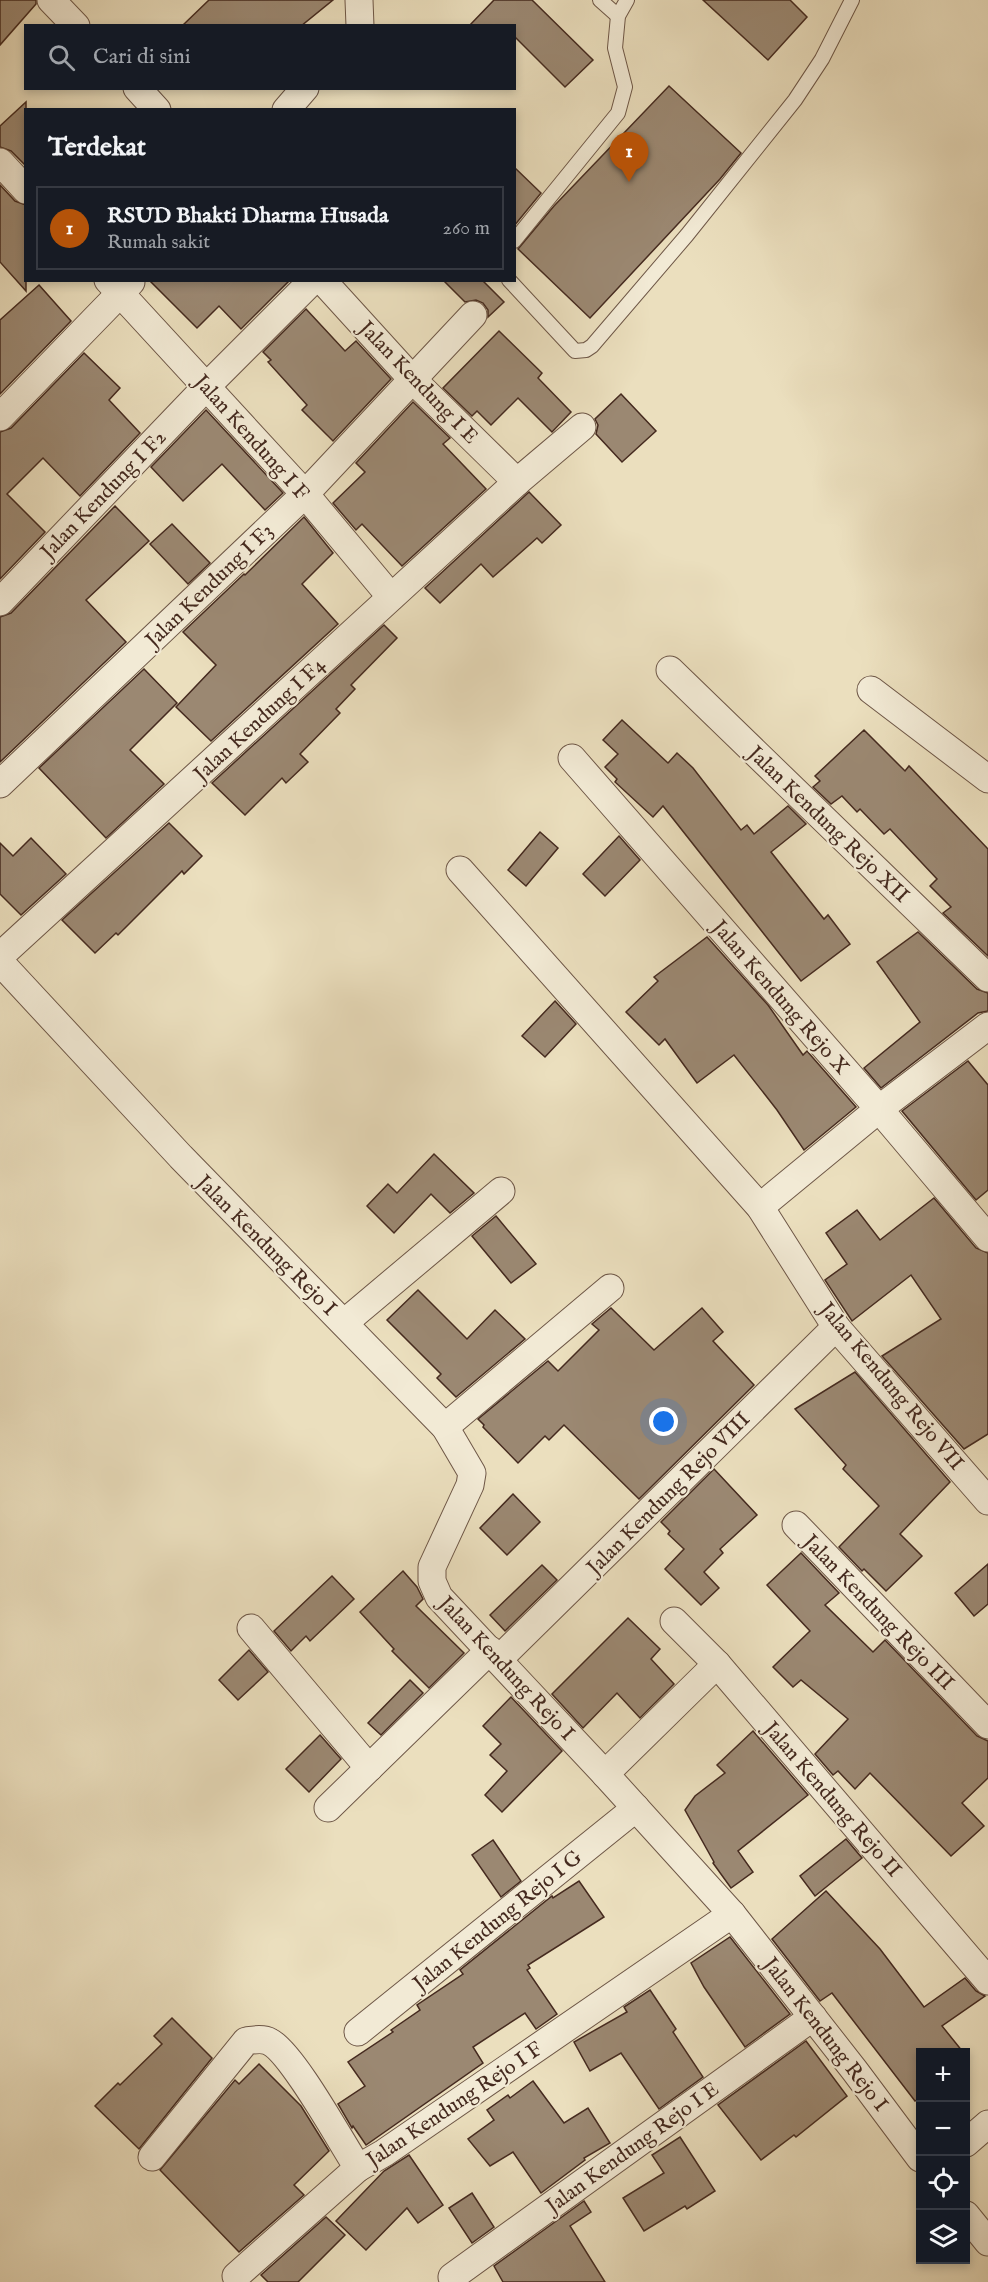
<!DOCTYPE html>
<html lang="id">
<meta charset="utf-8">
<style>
:root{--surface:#171b24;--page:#20242c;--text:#f1f3f6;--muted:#9ea1a6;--line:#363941;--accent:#b45309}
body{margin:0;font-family:"IM FELL English",serif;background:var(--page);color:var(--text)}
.controls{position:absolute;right:18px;bottom:18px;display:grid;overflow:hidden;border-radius:0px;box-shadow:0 3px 9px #0003}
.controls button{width:54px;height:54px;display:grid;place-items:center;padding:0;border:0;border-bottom:2px solid var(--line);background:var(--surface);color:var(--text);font:30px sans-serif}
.you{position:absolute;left:664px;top:1422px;width:21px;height:21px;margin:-15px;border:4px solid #fff;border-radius:50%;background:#1a73e8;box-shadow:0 0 0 9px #1a73e833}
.badge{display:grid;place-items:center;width:39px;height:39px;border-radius:50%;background:var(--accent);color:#fff;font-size:20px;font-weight:700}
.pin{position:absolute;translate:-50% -50px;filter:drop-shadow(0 2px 3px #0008)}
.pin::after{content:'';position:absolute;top:32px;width:21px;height:18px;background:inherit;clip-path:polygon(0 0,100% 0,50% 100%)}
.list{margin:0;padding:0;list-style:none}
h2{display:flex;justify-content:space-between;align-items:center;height:78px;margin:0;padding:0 24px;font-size:26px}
h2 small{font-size:20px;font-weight:400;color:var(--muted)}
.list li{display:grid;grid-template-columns:39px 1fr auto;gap:18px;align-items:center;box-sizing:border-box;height:84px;margin:0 12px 12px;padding:0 12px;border:2px solid var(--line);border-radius:0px}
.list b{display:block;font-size:22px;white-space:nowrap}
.list p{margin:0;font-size:20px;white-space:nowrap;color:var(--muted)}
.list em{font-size:20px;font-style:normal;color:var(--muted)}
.icon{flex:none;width:33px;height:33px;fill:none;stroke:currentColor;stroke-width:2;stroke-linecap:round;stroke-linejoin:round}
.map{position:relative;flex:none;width:988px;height:2282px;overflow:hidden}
.search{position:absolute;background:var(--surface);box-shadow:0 3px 9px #0003;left:24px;top:24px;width:492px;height:66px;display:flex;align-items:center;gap:15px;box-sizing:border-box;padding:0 21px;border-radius:0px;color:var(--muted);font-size:22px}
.panel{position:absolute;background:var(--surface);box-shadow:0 3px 9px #0003;left:24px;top:108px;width:492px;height:174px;border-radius:0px}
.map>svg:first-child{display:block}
.building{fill:#9b8872;stroke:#452a1f;stroke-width:1.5}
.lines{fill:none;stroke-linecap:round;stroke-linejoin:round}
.service-casing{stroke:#6e5747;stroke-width:16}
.minor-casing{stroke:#6e5747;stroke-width:29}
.service{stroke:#f2ead5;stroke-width:14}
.minor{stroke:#f2ead5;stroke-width:27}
.labels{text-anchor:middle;stroke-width:4.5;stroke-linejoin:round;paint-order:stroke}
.street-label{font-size:21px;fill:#452a1f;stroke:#f2ead5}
</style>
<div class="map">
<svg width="988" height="2282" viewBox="0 0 988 2282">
<rect width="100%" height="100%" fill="#ebdfbe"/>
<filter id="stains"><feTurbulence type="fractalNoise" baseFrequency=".00333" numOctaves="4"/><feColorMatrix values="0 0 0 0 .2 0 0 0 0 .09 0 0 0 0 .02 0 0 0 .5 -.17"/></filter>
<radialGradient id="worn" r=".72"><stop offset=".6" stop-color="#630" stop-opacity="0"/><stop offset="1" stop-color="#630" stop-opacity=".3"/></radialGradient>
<g class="building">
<path d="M0 0H36V4L0 45Z"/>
<path d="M209 0H333L301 26H182Z"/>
<path d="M494 0H532L593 60 565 87 514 36V26H469Z"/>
<path d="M703 0H790L807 17 768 60Z"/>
<path d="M669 86 741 153 720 179 590 318 518 249 554 206Z"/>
<path d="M26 102V166L11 151 0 147V126Z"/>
<path d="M514 167 541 193 514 226Z"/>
<path d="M0 185 15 201 26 205V291L0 262Z"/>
<path d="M149 280H290L241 329 219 306 197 328Z"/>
<path d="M443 280H482L504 302 488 317V310L483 303 476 300 465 302Z"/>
<path d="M39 285 71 321 0 394V320Z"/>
<path d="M306 309 345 351 356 341 391 379 333 441 302 410 307 405 268 362 271 360 263 352Z"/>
<path d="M499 331 542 373 538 378 571 412 552 432 518 398 491 425 477 411 472 416 443 388Z"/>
<path d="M84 353 120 388 109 400 140 433 80 496 43 458 7 494 45 532 0 579V432L11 428Z"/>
<path d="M621 394 656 431 622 462 596 434 598 425 595 419Z"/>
<path d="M413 402 450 438 443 444 486 489 402 566 362 524 356 530 333 503 365 472 356 463Z"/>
<path d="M206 410 283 493 265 510 222 464 183 501 151 467Z"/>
<path d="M529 492 561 525 542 543 537 538 493 577 481 564 440 603 425 588Z"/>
<path d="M115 506 149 541 86 600 126 642 0 762V617L11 613Z"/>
<path d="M304 517 333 553 302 584 338 624 211 741 176 707 216 665 183 632 244 574 245 575Z"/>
<path d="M172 524 210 563 188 584 150 544Z"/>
<path d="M384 625 397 638 351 685 355 689 336 709 340 713 300 754 308 762 286 783 282 778 245 815 212 783Z"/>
<path d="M144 669 177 703 130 750 164 784 106 838 39 768Z"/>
<path d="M622 720 668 763 677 753 693 768 741 830 747 825 754 834 788 806 806 824 771 852 824 919 828 915 850 944 801 981 663 806 653 817 615 782 617 779 605 767 618 754 603 740Z"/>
<path d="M864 730 905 771 909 766 988 849V956L943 913 951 907 930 886 937 879 890 829 884 834 860 809 857 812 842 796 831 804 813 787 820 781 815 776Z"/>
<path d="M169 823 202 856 184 874 182 871 118 935 116 933 95 953 62 920Z"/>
<path d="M540 832 558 848 526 886 508 870Z"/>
<path d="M619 836 640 860 605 896 583 874Z"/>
<path d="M31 838 66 874 21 915 0 894V843L13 856Z"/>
<path d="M918 932 977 989 988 993V1011L978 1013 881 1088 864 1068 920 1022 877 962Z"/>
<path d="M707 937 768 1005 803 1055 807 1051 856 1107 804 1150 777 1110 734 1055 697 1083 665 1039 659 1045 626 1012 658 981 654 977Z"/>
<path d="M555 1001 576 1024 545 1057 522 1036Z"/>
<path d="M968 1061 988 1085V1190L976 1200 902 1111Z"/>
<path d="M434 1154 474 1193 450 1213 431 1194 394 1233 367 1206 388 1184 397 1193Z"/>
<path d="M934 1198 976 1248 988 1253V1434L964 1449 882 1356 941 1319 911 1275 852 1321 825 1280 847 1264 826 1233 857 1210 880 1240Z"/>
<path d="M496 1216 536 1264 511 1283 472 1236Z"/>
<path d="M418 1290 467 1339 495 1310 525 1339 456 1397 437 1378 441 1374 387 1320Z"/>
<path d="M611 1308 654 1350 702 1308 723 1332 713 1341 754 1385 639 1499 564 1425 549 1440 545 1436 518 1463 483 1427 484 1425 478 1419 548 1361 558 1371 599 1330 592 1324Z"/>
<path d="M855 1372 950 1482 900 1534 922 1556 886 1591 864 1569 862 1571 839 1547 879 1506 843 1469 846 1465 795 1409Z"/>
<path d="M714 1469 757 1515 720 1549 723 1553 704 1572 719 1588 701 1605 665 1569 684 1549 668 1534 670 1531 661 1522Z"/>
<path d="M513 1494 540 1522 507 1555 480 1528Z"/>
<path d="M801 1553 839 1593 825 1605 873 1652 885 1640 977 1736 988 1741V1778L962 1803 984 1826 951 1856 870 1773 855 1789 838 1771 833 1775 815 1754 848 1719 801 1680 793 1687 773 1667 810 1631 767 1585Z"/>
<path d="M988 1564V1604L974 1616 955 1593Z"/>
<path d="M542 1565 557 1580 505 1631 490 1615Z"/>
<path d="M403 1571 417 1587 423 1599 416 1606 464 1653 429 1688 392 1651 394 1649 360 1612Z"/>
<path d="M332 1576 354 1599 310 1641 306 1636 291 1651 274 1631Z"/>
<path d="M628 1618 660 1649 651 1659 674 1684 640 1718 617 1693 583 1728 552 1694Z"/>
<path d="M249 1650 268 1672 238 1700 219 1680Z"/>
<path d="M410 1680 423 1693 381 1735 368 1723Z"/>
<path d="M511 1697 562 1751 502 1812 485 1795 507 1771 490 1755 501 1744 483 1726Z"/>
<path d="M753 1731 808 1795 738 1851 753 1872 731 1888 713 1863 714 1862 685 1810 695 1796 725 1773 717 1765Z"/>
<path d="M320 1735 341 1759 309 1792 286 1769Z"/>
<path d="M846 1839 862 1858 815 1896 800 1876Z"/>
<path d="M493 1840 521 1881 501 1897 472 1855Z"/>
<path d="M579 1881 604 1917 528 1965 530 1968 527 1970 557 2014 536 2029 525 2013 473 2047 483 2063 366 2145 353 2126 352 2128 338 2104 365 2086 348 2062 393 2032 391 2030 420 2010 417 2005 463 1974 460 1970 552 1896 553 1898Z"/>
<path d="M826 1891 880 1949 924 2007 965 1978 976 1991 985 1996 942 2026 963 2052H921V2097L915 2101 832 1993 820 2001 772 1939Z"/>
<path d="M730 1937 790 2014 745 2047 704 1987 691 1963Z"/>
<path d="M650 1990 676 2029 673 2032 703 2077 659 2109 621 2053 590 2071 574 2042 627 2012 624 2007Z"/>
<path d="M172 2018 212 2058 139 2149 95 2106 118 2083 120 2085 162 2044 154 2036Z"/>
<path d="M806 2041 847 2096 796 2137 794 2135 761 2160 718 2105Z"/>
<path d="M259 2064 301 2106 329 2151 294 2185 304 2195 239 2252 160 2170 235 2080 239 2084Z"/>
<path d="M533 2081 564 2123 588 2108 610 2143 584 2158 585 2160 541 2193 513 2152 490 2166 468 2139 494 2120 487 2110 508 2095 510 2098Z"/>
<path d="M680 2137 715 2191 687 2209 685 2206 644 2231 623 2198 664 2173 652 2155Z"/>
<path d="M409 2155 443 2205 418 2223 407 2208 366 2250 336 2221 384 2171Z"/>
<path d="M472 2193 494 2227 472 2243 449 2208Z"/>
<path d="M584 2201 591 2212 570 2226 605 2282H503L494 2266Z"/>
<path d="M326 2217 345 2235 298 2282H268L261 2275Z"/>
</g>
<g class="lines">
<defs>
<g id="service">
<path d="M600 0 618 16"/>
<path d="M514 241 618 113 625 87 615 48 618 16 627 0"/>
<path d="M509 280 575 351 586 350 592 346 687 235 795 100 822 59 852 0"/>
</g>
<g id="minor">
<path d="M51 0 76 26"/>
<path d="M359 0 360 26"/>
<path d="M137 88 157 110"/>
<path d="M286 110 305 88"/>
<path d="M0 162 26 190"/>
<path d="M108 280 305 494 391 597"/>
<path d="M322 280 413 380 517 482"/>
<path d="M0 417 131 282"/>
<path d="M0 602 207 386 313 280"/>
<path d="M670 670 988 978"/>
<path d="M871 690 988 779"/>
<path d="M572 758 879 1109 988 1238"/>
<path d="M0 784 305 494 473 315"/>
<path d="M460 870 760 1207 836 1327 988 1501"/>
<path d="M0 956 517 482 582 427"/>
<path d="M0 962 181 1157 445 1427 472 1473 470 1485 432 1567V1581L439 1597 605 1774 732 1914 855 2071 920 2158"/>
<path d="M760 1207 879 1109 988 1026"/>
<path d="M344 1323 501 1191"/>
<path d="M445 1427 610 1288"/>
<path d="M796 1525 988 1725"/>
<path d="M674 1621 717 1664 988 1981"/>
<path d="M251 1628 369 1768"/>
<path d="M499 1659 836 1327"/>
<path d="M605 1774 717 1664"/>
<path d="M328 1808 490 1650"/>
<path d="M358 2032 636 1808"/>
<path d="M966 2143 988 2124"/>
<path d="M152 2157 246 2041C253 2040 263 2038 270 2042 293 2054 341 2142 358 2168L384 2153 732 1914"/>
<path d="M966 2215 988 2242"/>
<path d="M236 2276 358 2168"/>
<path d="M452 2277 813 2017"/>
</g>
</defs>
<use href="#service" class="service-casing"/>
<use href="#minor" class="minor-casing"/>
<use href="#service" class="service"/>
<use href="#minor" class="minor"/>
</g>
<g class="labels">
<g class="street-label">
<text transform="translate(419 382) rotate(46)" y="7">Jalan Kendung I E</text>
<text transform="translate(252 437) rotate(48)" y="7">Jalan Kendung I F</text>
<text transform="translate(103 494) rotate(-46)" y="7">Jalan Kendung I F2</text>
<text transform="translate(209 585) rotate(-44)" y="7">Jalan Kendung I F3</text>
<text transform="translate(259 719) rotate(-43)" y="7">Jalan Kendung I F4</text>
<text transform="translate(829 824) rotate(44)" y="7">Jalan Kendung Rejo XII</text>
<text transform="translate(781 997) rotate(49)" y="7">Jalan Kendung Rejo X</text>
<text transform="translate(267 1245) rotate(45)" y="7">Jalan Kendung Rejo I</text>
<text transform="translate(892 1386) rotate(50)" y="7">Jalan Kendung Rejo VII</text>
<text transform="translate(668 1493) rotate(-45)" y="7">Jalan Kendung Rejo VIII</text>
<text transform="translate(879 1612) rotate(46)" y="7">Jalan Kendung Rejo III</text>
<text transform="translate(507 1668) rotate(47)" y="7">Jalan Kendung Rejo I</text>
<text transform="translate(833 1799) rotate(49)" y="7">Jalan Kendung Rejo II</text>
<text transform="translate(497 1920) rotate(-39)" y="7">Jalan Kendung Rejo I G</text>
<text transform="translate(826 2034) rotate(52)" y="7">Jalan Kendung Rejo I</text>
<text transform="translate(454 2104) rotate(-34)" y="7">Jalan Kendung Rejo I F</text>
<text transform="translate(632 2147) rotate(-36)" y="7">Jalan Kendung Rejo I E</text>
</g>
</g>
<rect width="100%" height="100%" filter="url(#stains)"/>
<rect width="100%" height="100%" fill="url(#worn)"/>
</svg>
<div class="controls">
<button>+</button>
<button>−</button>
<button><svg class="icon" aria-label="locate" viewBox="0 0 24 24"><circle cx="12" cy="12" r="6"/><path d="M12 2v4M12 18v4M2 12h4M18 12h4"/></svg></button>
<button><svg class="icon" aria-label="layers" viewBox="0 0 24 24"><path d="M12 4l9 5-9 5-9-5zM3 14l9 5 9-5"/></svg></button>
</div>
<div class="you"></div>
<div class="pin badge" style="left:629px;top:182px">1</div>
<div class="search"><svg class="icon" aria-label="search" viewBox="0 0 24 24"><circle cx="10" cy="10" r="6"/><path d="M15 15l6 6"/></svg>Cari di sini</div>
<section class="panel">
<h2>Terdekat<small></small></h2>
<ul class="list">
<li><span class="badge">1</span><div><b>RSUD Bhakti Dharma Husada</b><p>Rumah sakit</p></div><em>260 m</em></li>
</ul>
</section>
</div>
